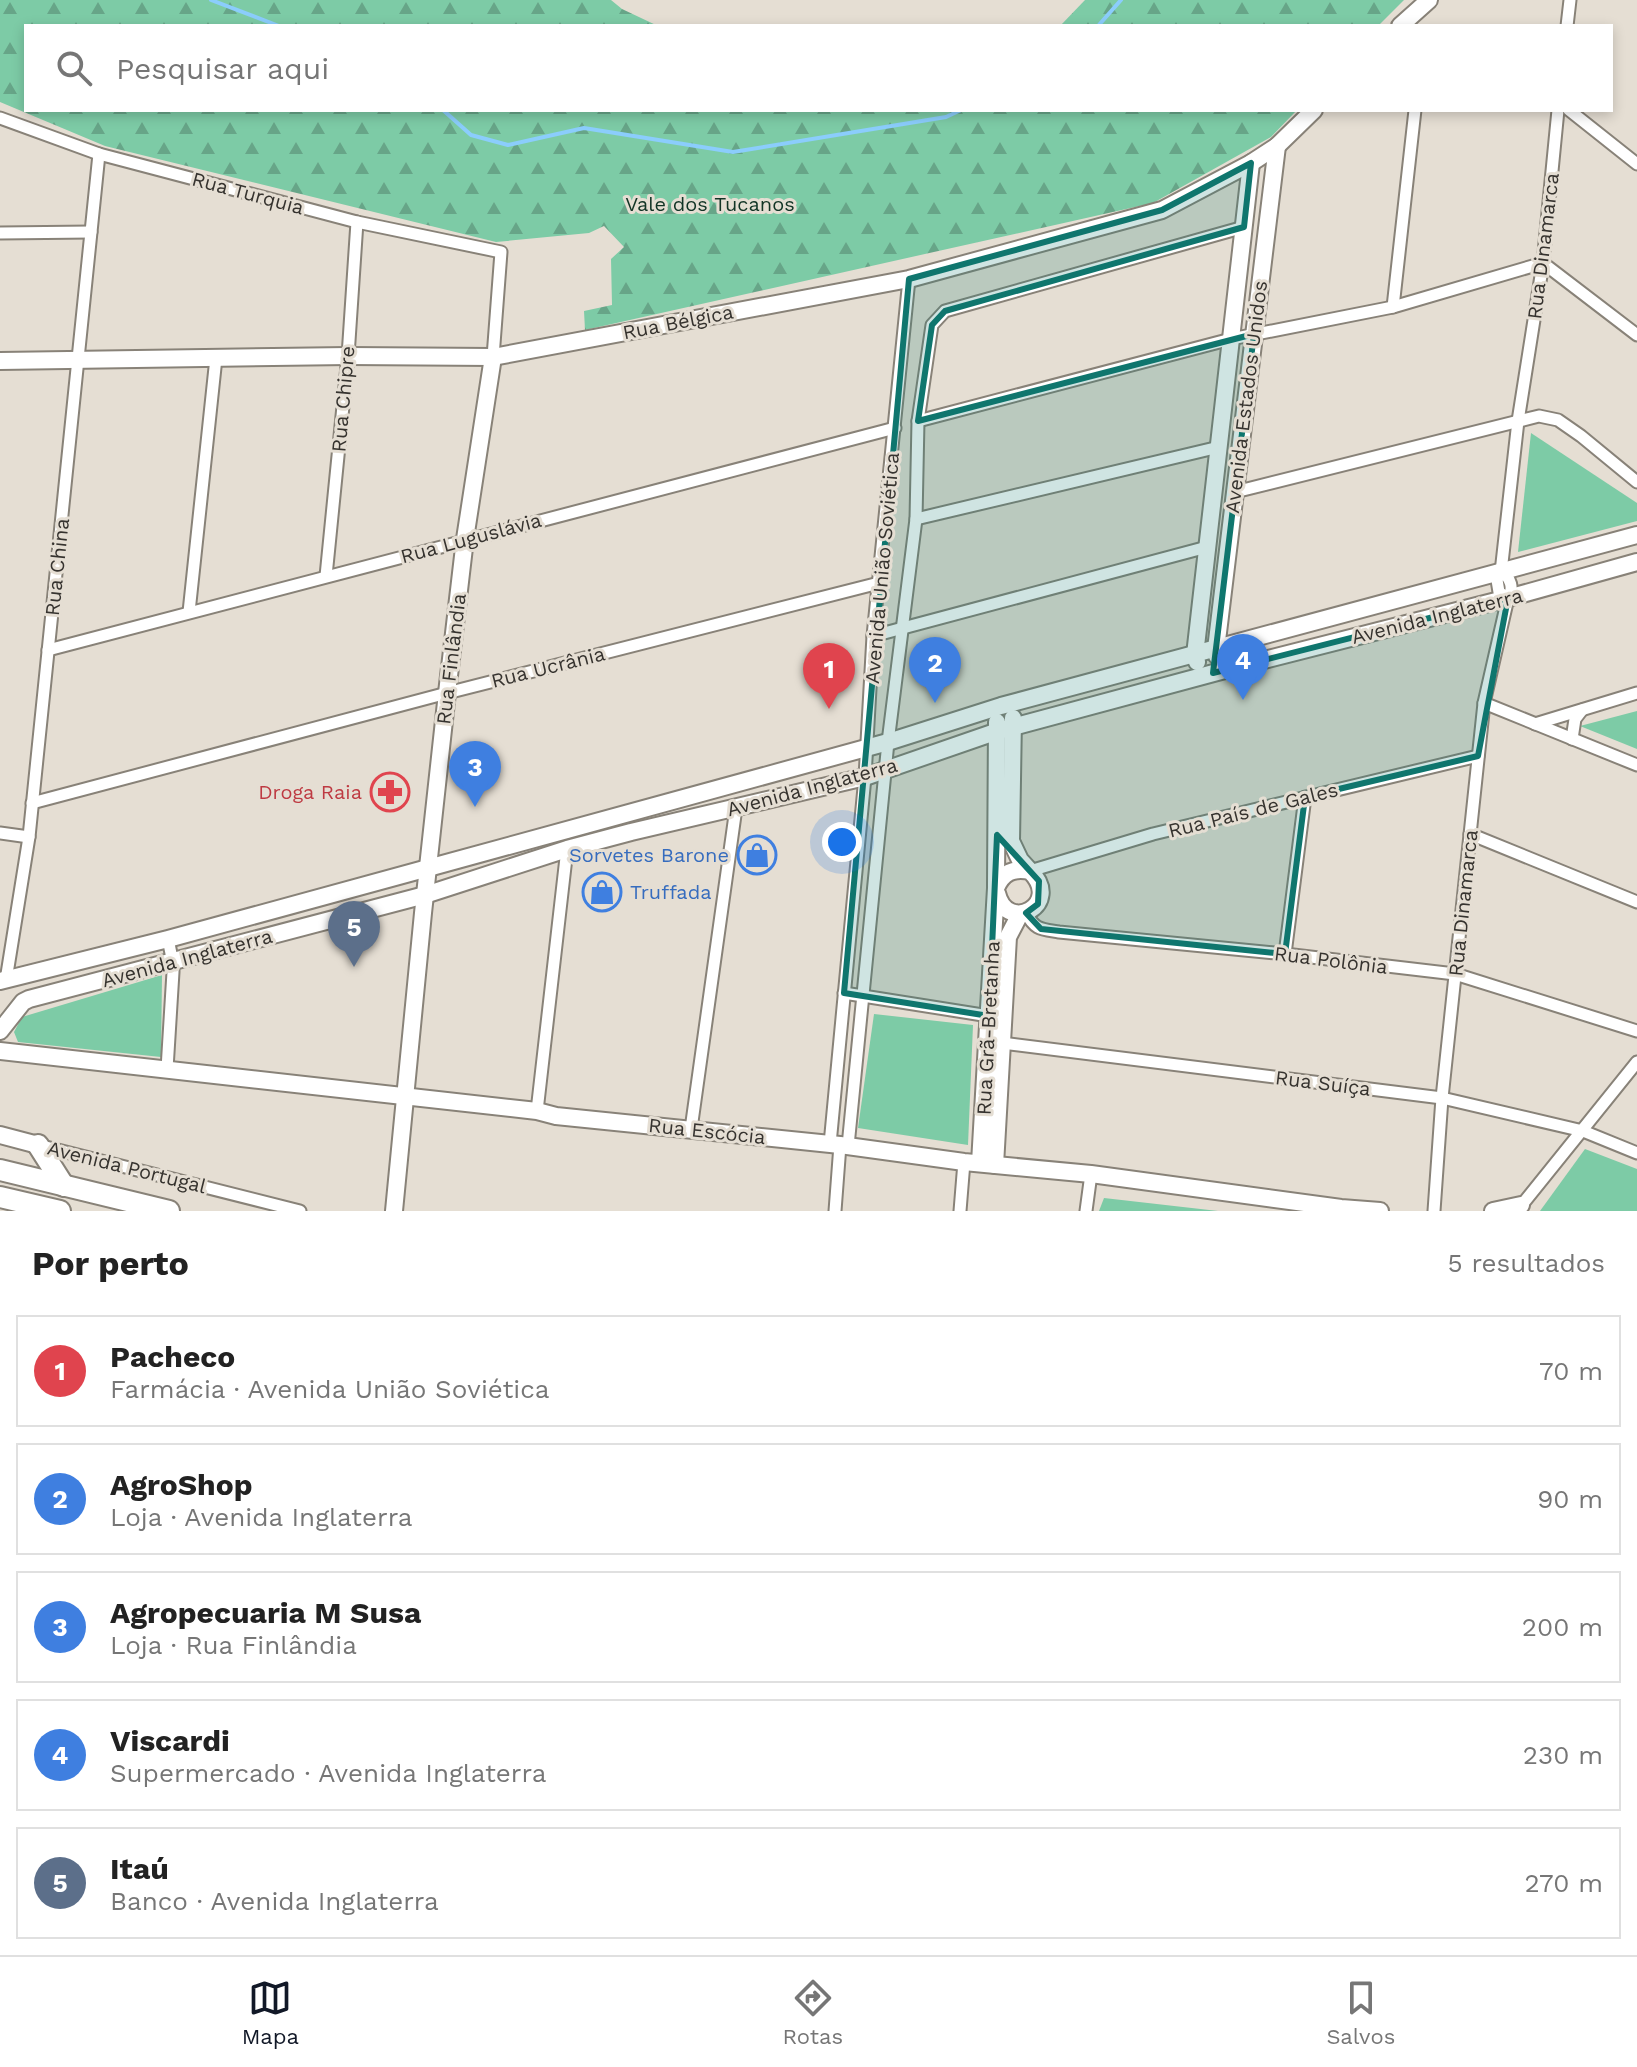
<!DOCTYPE html>
<html lang="pt">
<meta charset="utf-8">
<style>
:root{--surface:#fff;--page:#f2f2f2;--text:#222;--muted:#767676;--line:#e0e0e0;--accent:#111827}
body{margin:0;font-family:"Work Sans",sans-serif;background:var(--page);color:var(--text)}
.you{position:absolute;left:842px;top:842px;width:28px;height:28px;margin:-20px;border:6px solid #fff;border-radius:50%;background:#1a73e8;box-shadow:0 0 0 12px #1a73e833}
.badge{display:grid;place-items:center;width:52px;height:52px;border-radius:50%;background:var(--accent);color:#fff;font-size:26px;font-weight:700}
.pin{position:absolute;translate:-50% -66px;filter:drop-shadow(0 2px 4px #0008)}
.pin::after{content:'';position:absolute;top:42px;width:28px;height:24px;background:inherit;clip-path:polygon(0 0,100% 0,50% 100%)}
.list{margin:0;padding:0;list-style:none}
h2{display:flex;justify-content:space-between;align-items:center;height:104px;margin:0;padding:0 32px;font-size:34px}
h2 small{font-size:26px;font-weight:400;color:var(--muted)}
.list li{display:grid;grid-template-columns:52px 1fr auto;gap:24px;align-items:center;box-sizing:border-box;height:112px;margin:0 16px 16px;padding:0 16px;border:2px solid var(--line);border-radius:0px}
.list b{display:block;font-size:30px;white-space:nowrap}
.list p{margin:0;font-size:26px;white-space:nowrap;color:var(--muted)}
.list em{font-size:26px;font-style:normal;color:var(--muted)}
.icon{flex:none;width:44px;height:44px;fill:none;stroke:currentColor;stroke-width:2;stroke-linecap:round;stroke-linejoin:round}
.map{position:relative;flex:none;width:1637px;height:1211px;overflow:hidden}
.search{position:absolute;background:var(--surface);box-shadow:0 4px 12px #0003;left:24px;right:24px;top:24px;height:88px;display:flex;align-items:center;gap:20px;box-sizing:border-box;padding:0 28px;border-radius:0px;color:var(--muted);font-size:30px}
.sheet{height:744px;background:var(--surface)}
nav{display:flex;justify-content:space-around;align-items:center;box-sizing:border-box;height:112px;border-top:2px solid var(--line);background:var(--surface);font-size:22px;color:var(--muted)}
nav a{display:grid;justify-items:center;gap:4px}
nav .on{color:var(--accent)}
.map>svg:first-child{display:block}
.forest{fill:url(#forest-firs)}
.park{fill:#7dcba6}
.lines{fill:none;stroke-linecap:round;stroke-linejoin:round}
.stream{stroke:#8bcdfc;stroke-width:4}
.street-casing{stroke:#888278;stroke-width:15}
.secondary-casing{stroke:#888278;stroke-width:20}
.highway-casing{stroke:#888278;stroke-width:24}
.street{stroke:#fff;stroke-width:11}
.secondary{stroke:#fff;stroke-width:16}
.highway{stroke:#fff;stroke-width:20}
.marked{fill:#0f766e;fill-opacity:0.2;stroke:#0f766e;stroke-width:6;stroke-linejoin:round}
.labels{text-anchor:middle;stroke-width:6;stroke-linejoin:round;paint-order:stroke}
.street-label{font-size:20px;fill:#36332f;stroke:#e5ded3}
.park-label{font-size:20px;fill:#113425;stroke:#e5ded3}
.health-label{font-size:20px;fill:#be3a42;stroke:#e5ded3;text-anchor:end}
.shop-label{font-size:20px;fill:#366cbe;stroke:#e5ded3;text-anchor:end}
</style>
<div class="map">
<svg width="1637" height="1211" viewBox="0 0 1637 1211">
<defs>
<pattern id="forest-firs" width="22" height="20" patternUnits="userSpaceOnUse" patternTransform="scale(2)"><rect width="22" height="20" fill="#7dcba6"/><path d="M5 1l3.5 6h-7zM16 11l3.5 6h-7z" fill="#67a588"/></pattern>
</defs>
<rect width="100%" height="100%" fill="#e5ded3"/>
<g class="forest">
<path d="M0 0H611L622 9 658 26H26V110H1297L1271 137 1153 203 585 330 584 311 612 305 611 259 624 247 604 226 589 233 496 242 105 146 0 102Z"/>
<path d="M1085 0H1404L1378 26H1060Z"/>
</g>
<g class="park">
<path d="M1531 433 1637 503V521L1518 552Z"/>
<path d="M1637 711V749L1580 726Z"/>
<path d="M162 975 161 1057 18 1042 14 1032 22 1017Z"/>
<path d="M874 1014 973 1025 968 1145 858 1128Z"/>
<path d="M1585 1149 1637 1169V1211H1540Z"/>
<path d="M1104 1198 1218 1211H1099Z"/>
</g>
<g class="lines">
<g class="stream">
<path d="M211 0 279 26"/>
<path d="M1098 26 1121 0"/>
<path d="M443 110 471 135 508 145 584 128 733 152 946 117 961 110"/>
</g>
<defs>
<g id="street">
<path d="M1567 26 1570 0"/>
<path d="M1569 110 1637 164"/>
<path d="M0 118 99 154 357 222 501 252 493 357"/>
<path d="M0 233 91 232"/>
<path d="M1393 307 1415 110"/>
<path d="M918 421 1231 339 1393 307 1543 263 1637 335"/>
<path d="M1235 492 1539 416 1558 420 1581 436 1637 482"/>
<path d="M916 519 1219 447"/>
<path d="M326 576 348 356 357 222"/>
<path d="M1508 598 1499 592 1497 580 1501 572 1518 421 1543 263 1558 110"/>
<path d="M189 612 216 358"/>
<path d="M873 636 1207 547"/>
<path d="M48 650 895 428"/>
<path d="M1484 703 1637 765"/>
<path d="M1535 724 1637 693"/>
<path d="M1572 739 1575 719 1582 710"/>
<path d="M32 803 447 693 879 583"/>
<path d="M0 833 29 837"/>
<path d="M1470 834 1637 902"/>
<path d="M1030 871 1153 834 1478 756"/>
<path d="M1026 913C1035 930 1041 929 1059 932L1285 954 1455 974 1637 1031"/>
<path d="M1285 954 1305 797"/>
<path d="M6 980 29 837 99 154"/>
<path d="M844 993 989 1016"/>
<path d="M1002 1043 1442 1098 1583 1131 1637 1153"/>
<path d="M167 1069 173 972V963L168 939"/>
<path d="M537 1111 567 849"/>
<path d="M691 1129 736 808"/>
<path d="M830 1144 865 777 873 636 909 279"/>
<path d="M38 1145 300 1211"/>
<path d="M848 1146 888 742 916 519 918 421 932 325 945 311 1244 227"/>
<path d="M835 1211 840 1145"/>
<path d="M960 1211 964 1162"/>
<path d="M1086 1211 1091 1174"/>
<path d="M1434 1211 1442 1098 1484 703 1508 598C1514 589 1511 577 1501 572"/>
<path d="M1517 1211 1637 1062"/>
</g>
<g id="secondary">
<path d="M1400 26 1429 0"/>
<path d="M0 361 348 356 493 357 909 279 1162 210 1251 163 1277 146 1314 110"/>
<path d="M1217 656 1216 649 1277 146"/>
<path d="M1197 662 1195 655 1251 163"/>
<path d="M1013 718 1011 841 1020 860 1030 871"/>
<path d="M996 886 997 722"/>
<path d="M0 981 168 939 428 868 888 742 1001 706 1637 535"/>
<path d="M0 1031 23 1002 29 999 425 895 567 849 631 832 865 777 998 731 1221 671 1508 598 1637 562"/>
<path d="M0 1051 537 1111 556 1116 840 1145 964 1162 1091 1174 1341 1208 1380 1211"/>
<path d="M0 1135 38 1145"/>
<path d="M980 1163 996 888C1003 872 1013 868 1030 871 1064 904 1007 935 997 893"/>
<path d="M995 1165 1008 937 1020 914"/>
<path d="M394 1211 423 913 447 693 465 539 493 357"/>
<path d="M1493 1211 1521 1205"/>
</g>
<g id="highway">
<path d="M38 1145 64 1186"/>
<path d="M0 1170 169 1211"/>
<path d="M0 1197 60 1211"/>
</g>
</defs>
<use href="#street" class="street-casing"/>
<use href="#secondary" class="secondary-casing"/>
<use href="#highway" class="highway-casing"/>
<use href="#street" class="street"/>
<use href="#secondary" class="secondary"/>
<use href="#highway" class="highway"/>
</g>
<path class="marked" d="M1251 163 1244 227 945 311 932 325 918 421 1254 334 1213 673 1508 598 1478 756 1305 797 1285 954 1041 929 1026 913 1038 904 1039 881 997 835 989 1016 844 993 909 279 1162 210Z"/>
<defs>
<symbol id="pharmacy-ring" viewBox="-11 -11 22 22"><circle r="9.5" fill="#e5ded3" stroke="#e0444e" stroke-width="1.5"/><path d="M-2-6h4v4h4v4h-4v4h-4v-4h-4v-4h4Z" fill="#e0444e"/></symbol>
<symbol id="shop-ring" viewBox="-11 -11 22 22"><circle r="9.5" fill="#e5ded3" stroke="#3f7fe0" stroke-width="1.5"/><path d="M-5-2.5h2.3a2.7 3.5 0 0 1 5.4 0H5L5.5 6h-11ZM-1.5-2.5h3a1.5 2.3 0 0 0-3 0Z" fill="#3f7fe0"/></symbol>
</defs>
<g fill-rule="evenodd">
<use href="#pharmacy-ring" x="368" y="770" width="44" height="44"/>
<use href="#shop-ring" x="735" y="833" width="44" height="44"/>
<use href="#shop-ring" x="580" y="870" width="44" height="44"/>
</g>
<g class="labels">
<g class="street-label">
<text transform="translate(248 193) rotate(15)" y="7">Rua Turquia</text>
<text transform="translate(1543 246) rotate(-83)" y="7">Rua Dinamarca</text>
<text transform="translate(678 322) rotate(-11)" y="7">Rua Bélgica</text>
<text transform="translate(1246 397) rotate(-83)" y="7">Avenida Estados Unidos</text>
<text transform="translate(343 399) rotate(-85)" y="7">Rua Chipre</text>
<text transform="translate(471 538) rotate(-15)" y="7">Rua Luguslávia</text>
<text transform="translate(57 567) rotate(-84)" y="7">Rua China</text>
<text transform="translate(882 568) rotate(-85)" y="7">Avenida União Soviética</text>
<text transform="translate(1437 616) rotate(-14)" y="7">Avenida Inglaterra</text>
<text transform="translate(451 659) rotate(-83)" y="7">Rua Finlândia</text>
<text transform="translate(548 667) rotate(-14)" y="7">Rua Ucrânia</text>
<text transform="translate(812 787) rotate(-15)" y="7">Avenida Inglaterra</text>
<text transform="translate(1253 810) rotate(-14)" y="7">Rua País de Gales</text>
<text transform="translate(1463 903) rotate(-84)" y="7">Rua Dinamarca</text>
<text transform="translate(187 958) rotate(-15)" y="7">Avenida Inglaterra</text>
<text transform="translate(1331 960) rotate(7)" y="7">Rua Polônia</text>
<text transform="translate(988 1028) rotate(-87)" y="7">Rua Grã-Bretanha</text>
<text transform="translate(1323 1083) rotate(7)" y="7">Rua Suíça</text>
<text transform="translate(707 1131) rotate(6)" y="7">Rua Escócia</text>
<text transform="translate(127 1167) rotate(14)" y="7">Avenida Portugal</text>
</g>
<g class="park-label">
<text x="710" y="211">Vale dos Tucanos</text>
</g>
<g class="health-label">
<text x="362" y="799">Droga Raia</text>
</g>
<g class="shop-label">
<text x="729" y="862">Sorvetes Barone</text>
<text x="630" y="899" text-anchor="start">Truffada</text>
</g>
</g>
</svg>
<div class="you"></div>
<div class="pin badge" style="left:829px;top:709px;background:#e0444e">1</div>
<div class="pin badge" style="left:935px;top:703px;background:#3f7fe0">2</div>
<div class="pin badge" style="left:475px;top:807px;background:#3f7fe0">3</div>
<div class="pin badge" style="left:1243px;top:700px;background:#3f7fe0">4</div>
<div class="pin badge" style="left:354px;top:967px;background:#5c6f8a">5</div>
<div class="search"><svg class="icon" aria-label="search" viewBox="0 0 24 24"><circle cx="10" cy="10" r="6"/><path d="M15 15l6 6"/></svg>Pesquisar aqui</div>
</div>
<section class="sheet">
<h2>Por perto<small>5 resultados</small></h2>
<ul class="list">
<li><span class="badge" style="background:#e0444e">1</span><div><b>Pacheco</b><p>Farmácia · Avenida União Soviética</p></div><em>70 m</em></li>
<li><span class="badge" style="background:#3f7fe0">2</span><div><b>AgroShop</b><p>Loja · Avenida Inglaterra</p></div><em>90 m</em></li>
<li><span class="badge" style="background:#3f7fe0">3</span><div><b>Agropecuaria M Susa</b><p>Loja · Rua Finlândia</p></div><em>200 m</em></li>
<li><span class="badge" style="background:#3f7fe0">4</span><div><b>Viscardi</b><p>Supermercado · Avenida Inglaterra</p></div><em>230 m</em></li>
<li><span class="badge" style="background:#5c6f8a">5</span><div><b>Itaú</b><p>Banco · Avenida Inglaterra</p></div><em>270 m</em></li>
</ul>
</section>
<nav>
<a class="on"><svg class="icon" aria-label="map" viewBox="0 0 24 24"><path d="M3 6l6-2 6 2 6-2v14l-6 2-6-2-6 2zM9 4v14M15 6v14"/></svg>Mapa</a>
<a><svg class="icon" aria-label="directions" viewBox="0 0 24 24"><path d="M12 3l9 9-9 9-9-9zM9 14v-3h6M13 9l2 2-2 2"/></svg>Rotas</a>
<a><svg class="icon" aria-label="saved" viewBox="0 0 24 24"><path d="M7 4h10v16l-5-4-5 4z"/></svg>Salvos</a>
</nav>
